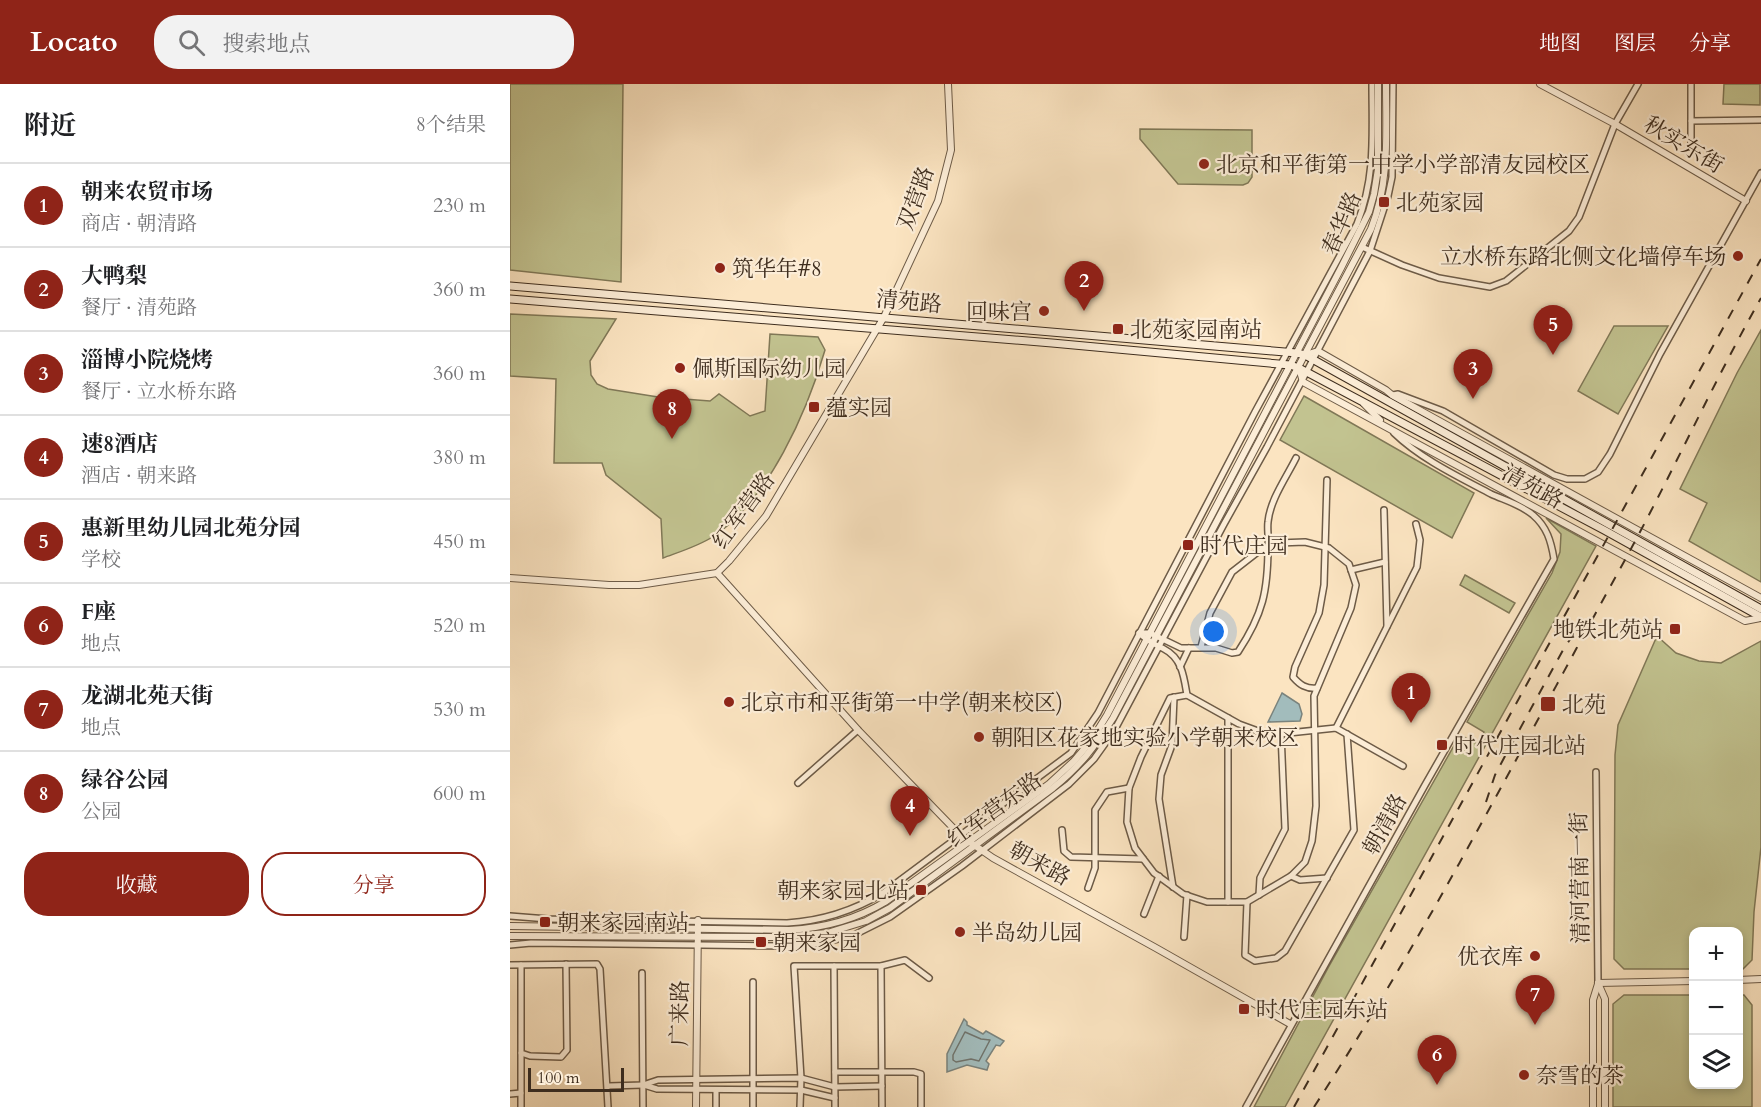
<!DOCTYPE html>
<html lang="zh">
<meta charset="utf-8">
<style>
:root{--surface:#fff;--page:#f2f2f2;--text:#202124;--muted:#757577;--line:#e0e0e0;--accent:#8f2418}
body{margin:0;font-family:Cardo,"Noto Serif SC",serif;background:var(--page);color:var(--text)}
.controls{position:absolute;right:18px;bottom:18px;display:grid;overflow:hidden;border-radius:12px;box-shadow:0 3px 9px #0003}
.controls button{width:54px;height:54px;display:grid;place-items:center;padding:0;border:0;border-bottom:2px solid var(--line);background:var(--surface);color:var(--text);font:30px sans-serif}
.scale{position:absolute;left:18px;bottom:15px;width:96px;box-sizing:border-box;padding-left:6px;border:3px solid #3e2d1e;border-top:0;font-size:16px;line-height:21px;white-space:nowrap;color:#3e2d1e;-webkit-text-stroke:4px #fcedd7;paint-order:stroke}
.you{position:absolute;left:704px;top:548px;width:21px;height:21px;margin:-15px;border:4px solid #fff;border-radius:50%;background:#1a73e8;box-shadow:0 0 0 9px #1a73e833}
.badge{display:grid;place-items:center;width:39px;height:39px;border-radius:50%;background:var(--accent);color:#fff;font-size:20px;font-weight:700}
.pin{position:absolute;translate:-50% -50px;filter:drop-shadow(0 2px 3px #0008)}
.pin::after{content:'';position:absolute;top:32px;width:21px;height:18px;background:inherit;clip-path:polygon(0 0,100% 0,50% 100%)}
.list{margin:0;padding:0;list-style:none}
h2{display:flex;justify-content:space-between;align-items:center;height:78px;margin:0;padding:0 24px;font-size:26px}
h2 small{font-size:20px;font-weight:400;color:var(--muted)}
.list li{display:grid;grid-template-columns:39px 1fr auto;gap:18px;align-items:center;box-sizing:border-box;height:84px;padding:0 24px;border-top:2px solid var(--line)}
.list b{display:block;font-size:22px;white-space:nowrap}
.list p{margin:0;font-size:20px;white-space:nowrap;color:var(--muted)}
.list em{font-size:20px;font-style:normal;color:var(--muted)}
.actions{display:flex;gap:12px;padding:18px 24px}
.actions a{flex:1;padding:14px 0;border:2px solid var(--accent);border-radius:24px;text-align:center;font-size:21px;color:var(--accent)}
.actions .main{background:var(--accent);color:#fff}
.icon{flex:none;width:33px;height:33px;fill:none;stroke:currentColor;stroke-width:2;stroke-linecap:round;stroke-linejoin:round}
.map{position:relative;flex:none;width:1251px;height:1023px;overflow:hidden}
header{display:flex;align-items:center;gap:36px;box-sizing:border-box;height:84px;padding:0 30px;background:var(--accent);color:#fff}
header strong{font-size:28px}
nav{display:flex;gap:33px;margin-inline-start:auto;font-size:21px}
.search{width:420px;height:54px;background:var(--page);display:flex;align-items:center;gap:15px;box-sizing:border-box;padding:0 21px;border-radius:24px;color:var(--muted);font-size:22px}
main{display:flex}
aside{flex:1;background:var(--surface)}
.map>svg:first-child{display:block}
.green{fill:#c2c390;stroke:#807857;stroke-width:1.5}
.water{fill:#a2bcbc;stroke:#7a837d;stroke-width:1.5}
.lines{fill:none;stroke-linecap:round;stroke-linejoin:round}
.shore{stroke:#70746d;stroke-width:1.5}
.minor-casing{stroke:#6d5b47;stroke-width:8}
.tertiary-casing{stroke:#6d5b47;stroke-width:8}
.secondary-casing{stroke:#3e2d1e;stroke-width:9}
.minor{stroke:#fcedd7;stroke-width:5}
.tertiary{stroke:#fcedd7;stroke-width:6}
.secondary{stroke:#fcedd7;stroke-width:7}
.rail{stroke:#3e2d1e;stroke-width:2;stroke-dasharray:10 10;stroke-linecap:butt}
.poi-dot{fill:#8f2418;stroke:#fcedd7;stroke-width:2}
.labels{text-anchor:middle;stroke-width:4.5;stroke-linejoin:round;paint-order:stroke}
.street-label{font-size:22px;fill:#3e2d1e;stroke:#fcedd7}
.poi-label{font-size:22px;fill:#3e2d1e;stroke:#fcedd7;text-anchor:start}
</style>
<header>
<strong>Locato</strong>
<div class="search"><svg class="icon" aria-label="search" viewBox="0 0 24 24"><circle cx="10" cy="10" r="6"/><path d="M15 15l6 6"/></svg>搜索地点</div>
<nav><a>地图</a><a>图层</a><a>分享</a></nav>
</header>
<main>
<aside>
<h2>附近<small>8个结果</small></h2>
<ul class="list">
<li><span class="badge">1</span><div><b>朝来农贸市场</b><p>商店 · 朝清路</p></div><em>230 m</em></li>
<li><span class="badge">2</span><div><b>大鸭梨</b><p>餐厅 · 清苑路</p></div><em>360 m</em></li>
<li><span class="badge">3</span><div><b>淄博小院烧烤</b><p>餐厅 · 立水桥东路</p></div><em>360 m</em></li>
<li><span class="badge">4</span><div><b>速8酒店</b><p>酒店 · 朝来路</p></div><em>380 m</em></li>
<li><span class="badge">5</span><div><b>惠新里幼儿园北苑分园</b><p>学校</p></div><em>450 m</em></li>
<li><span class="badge">6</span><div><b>F座</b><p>地点</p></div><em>520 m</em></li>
<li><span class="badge">7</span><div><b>龙湖北苑天街</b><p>地点</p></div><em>530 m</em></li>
<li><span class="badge">8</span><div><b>绿谷公园</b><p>公园</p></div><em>600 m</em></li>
</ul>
<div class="actions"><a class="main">收藏</a><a>分享</a></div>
</aside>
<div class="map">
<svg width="1251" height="1023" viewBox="0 0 1251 1023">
<rect width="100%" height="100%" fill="#fbe4c1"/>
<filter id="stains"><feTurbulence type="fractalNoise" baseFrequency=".00333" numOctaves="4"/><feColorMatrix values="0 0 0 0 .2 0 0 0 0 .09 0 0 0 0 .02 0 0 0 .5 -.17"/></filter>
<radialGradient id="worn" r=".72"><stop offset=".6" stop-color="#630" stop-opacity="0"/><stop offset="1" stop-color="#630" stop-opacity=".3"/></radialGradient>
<g class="green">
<path d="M0 0H113L111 198 0 186Z"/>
<path d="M1214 0H1250V21L1213 20Z"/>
<path d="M630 45 742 46V93L738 99 733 101 668 100 630 55Z"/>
<path d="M0 230 106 235 80 277 81 291 87 300 98 305 148 313 200 317 209 310 240 332 255 327 260 250 308 253 315 266C297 328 259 415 204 452 189 462 169 468 153 474L151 435 96 391 92 379H44L46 295 0 292Z"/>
<path d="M1104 242H1158L1108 330 1068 307Z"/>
<path d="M1251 246V498L1179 457 1197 419 1170 405 1227 289Z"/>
<path d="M794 312 964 409 942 454 770 356Z"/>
<path d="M1036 434 1086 462 775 1023H744L818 884 950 651 968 660 974 648 957 638 1042 489 1050 468 1051 450Z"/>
<path d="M955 491 1005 519 999 529 950 501Z"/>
<path d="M1147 552 1166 569 1189 577 1211 579 1251 557V763L1244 828 1242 876 1233 885H1229L1228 848H1184L1183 885H1114L1104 875 1105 671 1108 641Z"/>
<path d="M1114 911H1183L1184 1000H1228L1229 911H1234L1242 921V1023H1103V920Z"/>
</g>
<g class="water">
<path d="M772 609 789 620 792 630 790 637 758 638Z"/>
<path d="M454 935 457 938V941L473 950 476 947 494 957 490 962 486 961 476 977 479 980 477 986 457 981 437 988V970Z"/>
</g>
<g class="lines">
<path class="shore" d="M455 948 471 955 480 956 469 977 461 975 446 978 443 976V971Z"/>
<defs>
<g id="minor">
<path d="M1181 37 1251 36"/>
<path d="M1181 62V0"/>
<path d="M852 163 892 181 929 194 980 203 996 197 1059 147 1069 133 1105 40 1128 0"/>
<path d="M883 311 888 310 933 327 1044 391 1057 395H1075L1088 388 1100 370 1150 270 1251 89"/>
<path d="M874 426 877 542"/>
<path d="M841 486 875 478"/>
<path d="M629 549C637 557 644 560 654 565 672 574 674 593 677 611L729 640 759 651 826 644 893 682"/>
<path d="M629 549H640L671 564H706L722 569 728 568C753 530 758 507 758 462 759 454 757 446 758 438 760 416 776 394 786 374"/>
<path d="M670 583 679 564"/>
<path d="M807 604C796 605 790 601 783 593L785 583 809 529 814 501 817 396"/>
<path d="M677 611 660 614 631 673 619 704 617 738 625 764 644 789 673 810 697 818H737L781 792 795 778 802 757 806 722 804 612 841 524 846 501 839 480 819 464 795 458 768 459 749 467 722 488 700 529 691 563"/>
<path d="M718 634V818"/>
<path d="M826 644 907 483 910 456 906 440"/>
<path d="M1086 688 1088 899"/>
<path d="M288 699 348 646"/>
<path d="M552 746 554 767 561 773 633 775"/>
<path d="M781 792 790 796 817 794"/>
<path d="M663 803 649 715 651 691 662 661 664 613"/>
<path d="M578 804 585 784V726L597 708 619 704"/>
<path d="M749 811 750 794 775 745 771 649"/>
<path d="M737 818 735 871 745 877 766 874 775 867 844 746 837 650"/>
<path d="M634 830 649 792"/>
<path d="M0 832 38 835 277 839C312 837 343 827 373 809L561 669 588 629 745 328 847 140C866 93 862 49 862 0"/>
<path d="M674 853 677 811"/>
<path d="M0 861 21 859 279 862 305 860 342 852 380 833 452 782 559 700 584 675 604 647 714 440 757 363 860 167 878 112 882 93 883 0"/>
<path d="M0 881 87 880 90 885 98 1023"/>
<path d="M11 881V969L20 972 51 973 57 966 56 880"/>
<path d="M324 882 325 1023"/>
<path d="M371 882 372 1023"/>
<path d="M132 889 133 1023"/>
<path d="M325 988H404L411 990V1023"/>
<path d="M134 1001 147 1005 291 1006 325 1014"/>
<path d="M99 1002 133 1001 148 996 291 994 325 1003 372 1002"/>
<path d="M206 1006V1023"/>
<path d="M0 1010 11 1009"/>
<path d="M11 1023V969"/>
<path d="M243 1023V898"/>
<path d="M290 1023 291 994 284 882H371L395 876 419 894"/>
<path d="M736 1023 915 701 1044 475C1041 457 1037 443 1023 431 1012 421 994 416 981 410 947 392 911 375 884 349"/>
</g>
<g id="tertiary">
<path d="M1030 0 1105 40 1236 117"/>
<path d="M795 271 808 267 876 306 882 311 1251 514"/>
<path d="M789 284 793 298 1235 537 1251 534"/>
<path d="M854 320 870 336"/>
<path d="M207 489 348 646 451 752 483 774 646 864 780 940"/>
<path d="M0 494 99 501H129L207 489 219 477 256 432 374 233 428 117 441 66 438 0"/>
<path d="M0 842 279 846C314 844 345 836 375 818L539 700 564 677 581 657 597 631 831 184 859 128 864 110 868 85V0"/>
<path d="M0 852 273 853 317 849 356 837 380 824 543 704C570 682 584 664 603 634L861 145C880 98 876 50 876 0"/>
<path d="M1228 896 1251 895"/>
<path d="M1088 899 1095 915V1023"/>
<path d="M1088 899 1184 897"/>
<path d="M186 1023 188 836"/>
<path d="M1083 1023V916L1088 900"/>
</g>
<g id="secondary">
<path d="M0 202 787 269 795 271 1251 525"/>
<path d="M0 215 542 259 780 281 789 284 1094 446 1251 533"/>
</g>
</defs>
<use href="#minor" class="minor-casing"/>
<use href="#tertiary" class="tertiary-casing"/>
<use href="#secondary" class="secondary-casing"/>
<use href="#minor" class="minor"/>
<use href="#tertiary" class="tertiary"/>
<use href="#secondary" class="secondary"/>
<g class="rail">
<path d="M976 718 985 691 994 674 1053 566 1073 536"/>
<path d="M784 1023 1251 175"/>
<path d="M804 1023C919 846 1014 658 1116 474 1163 388 1203 299 1251 214"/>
</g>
</g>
<g class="poi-dot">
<circle cx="694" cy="80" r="6"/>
<rect x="868" y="112" width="12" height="12" rx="3"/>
<circle cx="1228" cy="172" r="6"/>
<circle cx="210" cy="184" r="6"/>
<circle cx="534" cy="227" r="6"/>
<rect x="602" y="239" width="12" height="12" rx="3"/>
<circle cx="170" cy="284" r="6"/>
<rect x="298" y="317" width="12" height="12" rx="3"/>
<rect x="672" y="455" width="12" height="12" rx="3"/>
<rect x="1159" y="539" width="12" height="12" rx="3"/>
<circle cx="219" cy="618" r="6"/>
<rect x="1030" y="612" width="16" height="16" rx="3"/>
<circle cx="469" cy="653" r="6"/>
<rect x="926" y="655" width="12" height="12" rx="3"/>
<rect x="405" y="800" width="12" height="12" rx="3"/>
<rect x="29" y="832" width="12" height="12" rx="3"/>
<circle cx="450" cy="848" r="6"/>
<rect x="245" y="852" width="12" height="12" rx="3"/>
<circle cx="1025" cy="872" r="6"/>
<rect x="728" y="919" width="12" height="12" rx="3"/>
<circle cx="1014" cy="991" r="6"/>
</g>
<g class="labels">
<g class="street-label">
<text transform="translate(1174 60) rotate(31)" y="8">秋实东街</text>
<text transform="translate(405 114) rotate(-70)" y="8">双营路</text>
<text transform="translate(831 139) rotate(-67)" y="8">春华路</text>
<text transform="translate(399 217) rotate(5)" y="8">清苑路</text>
<text transform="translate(1023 402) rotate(29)" y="8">清苑路</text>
<text transform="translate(233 426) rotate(-54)" y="8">红军营路</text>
<text transform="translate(484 725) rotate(-36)" y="8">红军营东路</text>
<text transform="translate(874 740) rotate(-61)" y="8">朝清路</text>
<text transform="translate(530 779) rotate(29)" y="8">朝来路</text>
<text transform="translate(1069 794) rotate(-91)" y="8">清河营南一街</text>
<text transform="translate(169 929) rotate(-89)" y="8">广来路</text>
</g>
<g class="poi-label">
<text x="706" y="88">北京和平街第一中学小学部清友园校区</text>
<text x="886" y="126">北苑家园</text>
<text x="1216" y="180" text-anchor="end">立水桥东路北侧文化墙停车场</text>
<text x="222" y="192">筑华年#8</text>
<text x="522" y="235" text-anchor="end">回味宫</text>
<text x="620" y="253">北苑家园南站</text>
<text x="182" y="292">佩斯国际幼儿园</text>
<text x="316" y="331">蕴实园</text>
<text x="690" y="469">时代庄园</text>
<text x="1153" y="553" text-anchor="end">地铁北苑站</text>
<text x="231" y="626">北京市和平街第一中学(朝来校区)</text>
<text x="1052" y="628">北苑</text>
<text x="481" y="661">朝阳区花家地实验小学朝来校区</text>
<text x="944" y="669">时代庄园北站</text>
<text x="399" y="814" text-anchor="end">朝来家园北站</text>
<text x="47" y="846">朝来家园南站</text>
<text x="462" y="856">半岛幼儿园</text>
<text x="263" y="866">朝来家园</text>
<text x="1013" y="880" text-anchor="end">优衣库</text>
<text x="746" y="933">时代庄园东站</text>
<text x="1026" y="999">奈雪的茶</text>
</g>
</g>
<rect width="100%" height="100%" filter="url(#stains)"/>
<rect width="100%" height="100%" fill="url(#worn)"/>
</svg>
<div class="controls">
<button>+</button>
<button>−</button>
<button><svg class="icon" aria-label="layers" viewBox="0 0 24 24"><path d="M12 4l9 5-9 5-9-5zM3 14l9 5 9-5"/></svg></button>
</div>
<div class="scale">100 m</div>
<div class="you"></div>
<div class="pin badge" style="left:901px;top:639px">1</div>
<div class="pin badge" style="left:574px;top:227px">2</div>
<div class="pin badge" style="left:963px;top:315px">3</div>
<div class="pin badge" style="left:400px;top:752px">4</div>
<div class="pin badge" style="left:1043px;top:271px">5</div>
<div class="pin badge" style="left:927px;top:1001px">6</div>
<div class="pin badge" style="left:1025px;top:941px">7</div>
<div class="pin badge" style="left:162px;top:355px">8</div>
</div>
</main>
